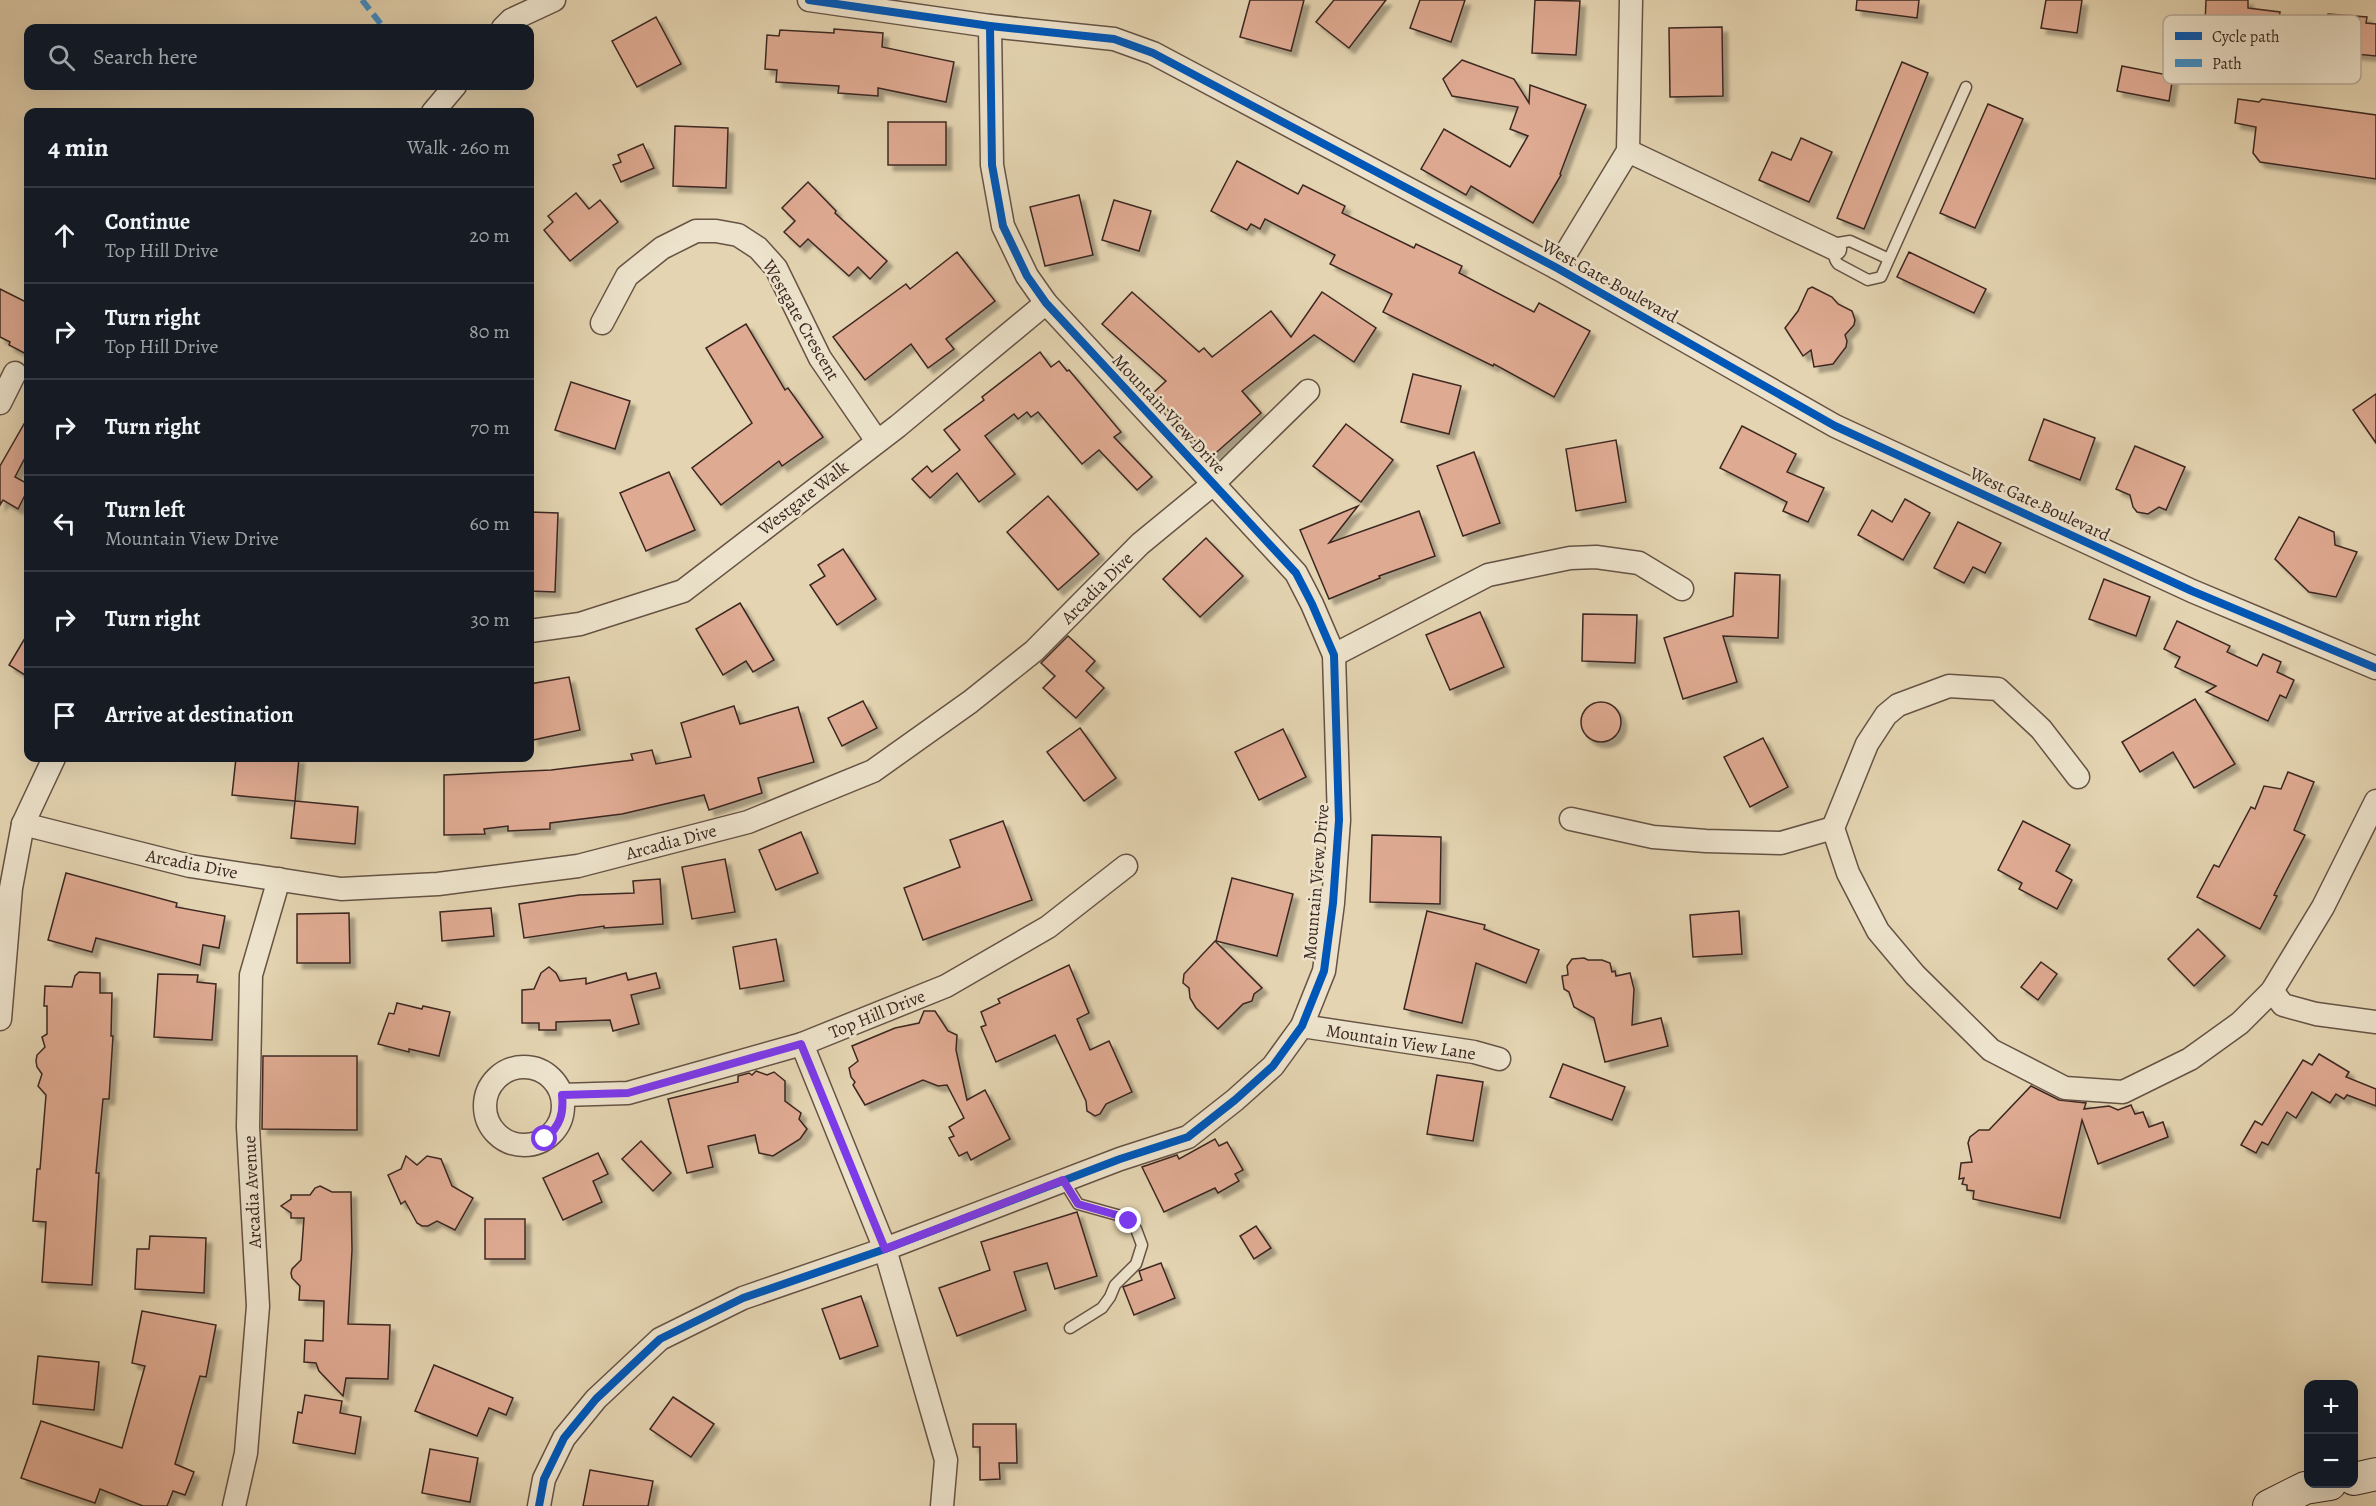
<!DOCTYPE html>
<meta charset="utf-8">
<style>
:root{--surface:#171b24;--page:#20242c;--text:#f1f3f6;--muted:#9ea1a6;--line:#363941}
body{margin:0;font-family:Alegreya,serif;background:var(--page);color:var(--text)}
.controls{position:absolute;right:18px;bottom:18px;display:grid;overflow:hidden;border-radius:12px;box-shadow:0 6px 24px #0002}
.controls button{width:54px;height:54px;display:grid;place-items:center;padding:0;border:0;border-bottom:2px solid var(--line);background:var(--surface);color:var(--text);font:30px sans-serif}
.stop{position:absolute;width:18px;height:18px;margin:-14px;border:4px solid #7c3aed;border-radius:50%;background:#fff}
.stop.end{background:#7c3aed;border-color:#fff;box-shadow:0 2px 6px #0008}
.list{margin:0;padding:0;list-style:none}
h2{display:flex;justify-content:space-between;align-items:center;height:78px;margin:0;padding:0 24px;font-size:26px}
h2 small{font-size:20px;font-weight:400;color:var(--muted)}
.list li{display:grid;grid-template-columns:39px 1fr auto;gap:18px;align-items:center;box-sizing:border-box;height:96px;padding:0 24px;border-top:2px solid var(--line)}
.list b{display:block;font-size:22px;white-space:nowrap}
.list p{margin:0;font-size:20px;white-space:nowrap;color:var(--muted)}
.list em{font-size:20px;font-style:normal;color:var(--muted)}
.icon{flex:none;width:33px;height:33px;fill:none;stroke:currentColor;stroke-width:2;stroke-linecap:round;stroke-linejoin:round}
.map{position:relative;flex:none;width:2376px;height:1506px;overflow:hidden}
.search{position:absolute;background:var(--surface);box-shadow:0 6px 24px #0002;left:24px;top:24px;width:510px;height:66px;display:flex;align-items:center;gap:15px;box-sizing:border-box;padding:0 21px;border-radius:12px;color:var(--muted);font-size:22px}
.panel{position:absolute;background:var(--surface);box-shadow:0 6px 24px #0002;left:24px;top:108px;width:510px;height:654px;border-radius:12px}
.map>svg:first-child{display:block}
.building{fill:#dfaa92;stroke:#3c2821;stroke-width:1.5;filter:url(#shadow)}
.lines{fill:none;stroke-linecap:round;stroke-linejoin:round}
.service-casing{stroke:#665345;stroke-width:13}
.minor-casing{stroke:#665345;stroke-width:25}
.secondary-casing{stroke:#3c2821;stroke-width:34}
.service{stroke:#ede3cc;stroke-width:10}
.minor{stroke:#ede3cc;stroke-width:22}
.secondary{stroke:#ede3cc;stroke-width:32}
.quiet{stroke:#3e8fcb;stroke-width:6;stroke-dasharray:12 6;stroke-linecap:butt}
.cycleway-casing{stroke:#ede3cc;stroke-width:11}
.cycleway{stroke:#0057b8;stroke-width:8}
.route{stroke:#7c3aed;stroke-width:8}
.labels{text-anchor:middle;stroke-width:5;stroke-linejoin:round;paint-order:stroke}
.street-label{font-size:18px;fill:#3c2821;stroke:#ede3cc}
.key{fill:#ede3cc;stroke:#b8ab99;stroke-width:1.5}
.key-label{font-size:16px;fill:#3c2821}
</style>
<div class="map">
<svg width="2376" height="1506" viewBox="0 0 2376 1506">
<defs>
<filter id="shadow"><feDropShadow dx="5.5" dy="5.5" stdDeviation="1.5" flood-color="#0004"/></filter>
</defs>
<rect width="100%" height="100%" fill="#e4d4b1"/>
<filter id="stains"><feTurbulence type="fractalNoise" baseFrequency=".00333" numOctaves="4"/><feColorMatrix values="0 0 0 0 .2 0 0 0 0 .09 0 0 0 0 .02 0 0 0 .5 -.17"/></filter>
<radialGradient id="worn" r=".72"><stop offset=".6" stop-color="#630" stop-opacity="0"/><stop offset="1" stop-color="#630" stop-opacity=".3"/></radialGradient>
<g class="building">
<path d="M1250 0H1304L1291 51 1240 37Z"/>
<path d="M1334 0H1386L1349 48 1316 22Z"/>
<path d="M1420 0H1465L1451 42 1410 28Z"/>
<path d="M1535 0 1580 1 1576 55 1532 53Z"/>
<path d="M1857 0H1919L1917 18 1856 10Z"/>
<path d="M2046 0H2082L2077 33 2041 28Z"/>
<path d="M2206 0H2248V8L2280 12 2274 57 2246 53 2247 51 2204 49Z"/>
<path d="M2328 14 2367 17 2366 23 2376 24V56L2324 51Z"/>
<path d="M656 17 681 64 637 87 612 41Z"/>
<path d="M1722 27 1723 96 1670 97 1669 28Z"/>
<path d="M834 29 883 33 882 47 954 62 946 102 878 88V96L838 93 839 86 776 82 777 70 765 69 767 35 779 36 780 30 834 33Z"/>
<path d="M1462 60 1514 79 1529 103 1530 85 1586 105 1560 174 1561 175 1533 223 1471 186 1466 195 1421 169 1444 129 1510 167 1528 136 1510 129 1518 107 1452 96 1443 79Z"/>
<path d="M1902 62 1928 73 1864 229 1837 218Z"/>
<path d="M2122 66 2173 76 2169 101 2117 91Z"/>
<path d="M2238 99 2259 102 2262 99 2376 115V179L2260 162 2253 153 2256 127 2235 123Z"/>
<path d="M1988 104 2023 119 1975 228 1940 213Z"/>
<rect x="888" y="122" width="58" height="43"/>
<path d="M675 126 728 128 726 188 673 186Z"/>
<path d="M1801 138 1832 152 1809 202 1759 180 1772 152 1791 160Z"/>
<path d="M643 144 654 168 621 182 613 165 621 162 618 155Z"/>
<path d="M1237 161 1298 194 1303 185 1345 206 1342 213 1414 248 1416 244 1462 266 1459 273 1534 312 1539 303 1590 331 1554 397 1494 364 1493 366 1383 312 1392 294 1330 264 1335 255 1265 219 1260 229 1251 224 1247 230 1211 211Z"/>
<path d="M808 182 836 211 835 213 887 261 870 279 858 267 849 276 808 239 800 247 784 232 795 221 782 208Z"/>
<path d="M576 193 589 209 600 200 618 222 570 261 544 230 553 222 548 216Z"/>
<path d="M1079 195 1093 255 1045 266 1030 207Z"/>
<path d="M1114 200 1151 211 1139 251 1102 240Z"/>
<path d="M957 252 995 301 946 339 954 349 928 368 911 344 865 380 833 337 906 284 910 289Z"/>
<path d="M1909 252 1986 289 1974 313 1897 277Z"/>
<path d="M1812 287 1832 297 1838 304 1852 311 1855 320 1854 325 1845 335 1847 341 1846 347 1833 364 1814 367 1811 350 1803 356 1785 328 1798 311 1808 289Z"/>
<path d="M0 289 28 303V355L9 345 10 342 0 337Z"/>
<path d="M1132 292 1199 352 1204 348 1212 357 1271 311 1291 337 1322 292 1376 328 1354 362 1314 335 1242 391 1261 413 1210 458 1153 393 1166 381 1102 324Z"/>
<path d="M746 324 785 390 788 388 823 437 782 466 779 461 721 505 692 468 752 423 706 348Z"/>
<path d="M1040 352 1051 367 1059 361 1067 371 1069 370 1121 432 1114 437 1152 477 1137 490 1099 450 1082 464 1038 412 1031 417 1027 412 1018 419 1014 414 985 436 1015 474 979 502 957 473 930 498 912 479 927 466 932 472 960 450 944 430 984 400 982 397Z"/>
<path d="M1413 374 1461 386 1449 434 1401 422Z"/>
<path d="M571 382 630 401 615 449 555 430Z"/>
<path d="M2376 394V443L2353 410Z"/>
<path d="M28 417V452L15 477 28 484V489L18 509 3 500 0 505V466Z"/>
<path d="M2044 419 2095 438 2080 480 2029 460Z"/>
<path d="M1346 424 1393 460 1361 502 1313 466Z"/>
<path d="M1742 426 1796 454 1787 472 1824 488 1808 522 1783 511 1787 502 1720 468Z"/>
<path d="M1616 440 1626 502 1576 511 1566 449Z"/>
<path d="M2135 446 2185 467 2166 510 2159 507 2148 514 2137 512 2133 507 2130 495 2116 489Z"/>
<path d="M1474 452 1500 523 1463 536 1437 466Z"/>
<path d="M669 472 695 530 646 551 620 493Z"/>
<path d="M1048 496 1099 554 1058 590 1007 532Z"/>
<path d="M1905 499 1930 513 1903 560 1858 535 1872 510 1892 522Z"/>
<path d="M1358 506 1329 543 1419 511 1435 556 1379 576 1380 578 1329 599 1300 530Z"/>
<path d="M530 512 558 513 555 592 530 591Z"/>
<path d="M2299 517 2334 532 2335 545 2357 552 2336 597 2309 592 2275 559Z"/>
<path d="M1958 522 2001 543 1985 573 1973 567 1964 583 1934 568Z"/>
<path d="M1206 538 1243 576 1200 617 1163 579Z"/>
<path d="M843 549 876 599 837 625 810 585 825 576 818 565Z"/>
<path d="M1735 573 1780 575 1778 638 1723 636 1737 682 1683 699 1664 638 1733 616Z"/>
<path d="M2104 579 2150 597 2136 636 2089 619Z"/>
<path d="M740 603 774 660 753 672 746 661 723 675 696 629Z"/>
<path d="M1480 612 1504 667 1450 690 1426 635Z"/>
<path d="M1583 614 1637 615 1635 663 1582 661Z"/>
<path d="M2177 621 2230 646 2227 652 2257 666 2263 654 2281 662 2277 672 2294 680 2286 698 2280 695 2268 721 2206 692 2216 686 2175 667 2180 657 2164 649Z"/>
<path d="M28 633V677L9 665Z"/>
<path d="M1068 636 1095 661 1086 671 1104 688 1076 718 1043 688 1055 676 1041 663Z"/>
<path d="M569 677 580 730 533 740 530 723V684Z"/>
<path d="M2195 699 2235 764 2194 788 2173 752 2140 772 2122 742Z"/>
<path d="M863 701 877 728 842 746 828 718Z"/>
<circle cx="1601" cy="722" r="20"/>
<path d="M734 706 740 724 798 707 814 762 758 778 762 793 709 810 704 795 622 814 550 823V829L508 831V826L484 829 485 834 444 835V775L551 770 633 760 631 754 652 750 656 764 691 757 681 723Z"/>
<path d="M1080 728 1116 778 1084 801 1047 752Z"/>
<path d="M1283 729 1306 777 1259 800 1235 752Z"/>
<path d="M1763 738 1788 787 1750 807 1724 757Z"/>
<path d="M236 758H299L295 801 232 795Z"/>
<path d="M2288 772 2314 782 2294 830 2305 835 2274 895 2277 896 2260 929 2197 897 2214 865 2219 867 2251 807 2255 809 2264 786 2281 789Z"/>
<path d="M295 801 358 807 355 844 291 838Z"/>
<path d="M1003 821 1032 900 923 940 904 888 960 867 950 840Z"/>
<path d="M2023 821 2070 845 2056 871 2072 880 2057 909 2019 889 2022 883 1998 870Z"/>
<path d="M801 832 818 873 776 890 759 850Z"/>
<path d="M1372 835 1441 837 1440 904 1370 902Z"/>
<path d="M725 859 735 912 692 919 682 867Z"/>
<path d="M66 873 177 903 176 907 225 916 219 948 203 945 200 965 96 938 92 952 48 940Z"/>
<path d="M1232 878 1293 894 1277 956 1216 941Z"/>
<path d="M660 879 663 924 604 928V926L524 938 519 904 579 895 634 893 633 881Z"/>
<path d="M491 908 494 936 442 941 440 912Z"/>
<path d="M1427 911 1485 925 1484 929 1539 950 1526 983 1476 963 1462 1023 1404 1009Z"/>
<path d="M1739 911 1742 954 1693 957 1690 915Z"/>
<path d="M349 913 350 963H297V914Z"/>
<path d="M2198 929 2225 956 2194 986 2168 959Z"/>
<path d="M776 939 784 981 740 989 733 947Z"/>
<path d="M1215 941 1262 988 1254 994 1252 1001 1243 1004 1218 1029 1196 1008 1190 998 1189 988 1183 983 1184 974Z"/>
<path d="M1584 958 1588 960H1602L1610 963 1612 972 1615 971 1616 976 1630 973 1634 989 1632 1025 1661 1018 1668 1046 1605 1062 1594 1018 1574 1007 1569 992 1564 989 1562 976 1568 975 1567 966 1572 959Z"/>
<path d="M2041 962 2057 974 2038 1000 2021 987Z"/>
<path d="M1069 965 1089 1013 1077 1019 1090 1050 1109 1041 1132 1092 1106 1104 1100 1114 1095 1116 1087 1111 1086 1101 1055 1035 996 1062 981 1027 986 1025 981 1012 1000 1003 998 999Z"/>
<path d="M549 967 556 973 560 981 586 978V984L626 973 628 980 656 973 660 988 631 995 639 1024 613 1031 610 1020 556 1022V1030H539V1023H522V990L534 989 541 973Z"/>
<path d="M79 972 100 973V993H112L111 1036H113L109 1099H103L96 1173H99L92 1285 42 1282 46 1222 33 1221 37 1169H40L46 1095 38 1086 42 1074 37 1067 36 1061 37 1055 45 1047 42 1037 47 1034V1006H44L45 986 72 987 75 976Z"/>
<path d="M158 974 198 975 197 982 216 984 212 1040 154 1037Z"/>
<path d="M397 1003 422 1009 423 1006 450 1012 439 1056 409 1049V1052L378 1044 389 1013 394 1014Z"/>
<path d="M924 1011H935L948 1031 957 1035 956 1050 967 1100 985 1090 1010 1139 971 1160 967 1152 959 1156 949 1138 954 1136 949 1127 964 1118 947 1085 938 1086 923 1080 865 1105 853 1085 855 1082 851 1077 849 1068 858 1061 852 1046 895 1028 919 1023Z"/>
<path d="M2319 1054 2349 1072 2346 1077 2376 1089V1106L2347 1095 2344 1099 2336 1094 2330 1103 2312 1092 2296 1118 2287 1112 2268 1145 2262 1142 2256 1153 2241 1145 2255 1121 2262 1125 2303 1060 2312 1065Z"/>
<path d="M263 1056H357V1130L262 1129Z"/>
<path d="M1563 1064 1625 1087 1612 1120 1550 1097Z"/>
<path d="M756 1071 767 1075 774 1072 785 1081V1101L801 1113 799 1119 807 1129 800 1139 773 1156 759 1153 755 1135 708 1146 713 1167 687 1173 668 1099 738 1082V1076L749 1073 752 1075Z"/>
<path d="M1437 1075 1483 1082 1473 1141 1427 1134Z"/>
<path d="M2031 1086 2059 1100 2086 1103 2084 1109 2109 1106 2118 1110 2131 1105 2135 1114 2143 1112 2149 1127 2163 1122 2168 1137 2098 1164 2082 1120 2060 1218 1973 1199 1974 1191 1967 1190V1185L1962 1184 1964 1178 1959 1179 1961 1163 1972 1162 1968 1143 1970 1137 1979 1130H1989Z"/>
<path d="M1215 1139 1219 1146 1227 1142 1243 1170 1235 1174 1239 1181 1218 1193 1215 1188 1164 1212 1142 1167 1177 1155 1179 1159Z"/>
<path d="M641 1141 671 1173 653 1191 622 1159Z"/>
<path d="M598 1153 608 1174 593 1181 602 1202 563 1220 543 1178Z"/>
<path d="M406 1156 417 1165 427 1156 441 1159 452 1186 473 1198 455 1230 437 1221 428 1226H422L417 1223 405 1201 401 1204 388 1175 401 1169Z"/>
<path d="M320 1186 332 1192H351L352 1250 348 1324 390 1325 388 1379 346 1378 343 1396 319 1371 316 1363 304 1362 305 1340 323 1341 324 1301 299 1300 300 1286 292 1278 291 1273 292 1269 301 1260 304 1218H291V1213L281 1206 291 1199V1195H310L315 1188Z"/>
<path d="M1077 1212 1097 1276 1055 1289 1047 1263 1014 1272 1026 1310 957 1336 939 1288 990 1270 981 1242Z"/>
<rect x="485" y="1219" width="40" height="40"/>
<path d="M1256 1226 1271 1248 1254 1259 1240 1236Z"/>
<path d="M150 1236 206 1238 204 1293 135 1289 137 1249H149Z"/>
<path d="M1161 1263 1175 1298 1134 1315 1123 1287 1142 1280 1139 1271Z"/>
<path d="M861 1296 878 1346 840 1359 822 1309Z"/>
<path d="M142 1311 216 1325 206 1377 200 1376 175 1464 194 1472 185 1495 173 1491 167 1506H143L100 1489 95 1503 21 1478 41 1421 122 1448 145 1366 132 1363Z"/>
<path d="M38 1356 99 1362 94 1410 33 1404Z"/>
<path d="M434 1365 513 1398 506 1415 489 1408 477 1436 415 1411Z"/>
<path d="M305 1395 342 1401 340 1413 361 1417 355 1454 293 1443 298 1412 302 1413Z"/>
<path d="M673 1397 714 1424 691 1457 650 1429Z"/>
<path d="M973 1424H1016L1017 1463H999L1000 1479 980 1480V1447H973Z"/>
<path d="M430 1449 478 1458 470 1502 422 1493Z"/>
<path d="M590 1470 653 1481 648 1506H583Z"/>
</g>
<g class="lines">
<defs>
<g id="service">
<path d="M1889 259 1850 241 1838 243C1834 250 1832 257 1838 264L1868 280 1881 277 1966 87"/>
<path d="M1063 1180 1078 1204 1121 1216 1129 1221 1136 1229 1142 1245 1136 1264 1115 1285 1110 1297 1102 1308 1070 1328"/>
</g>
<g id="minor">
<path d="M809 0 990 26 1114 39 1153 53 1557 268 1835 426 2192 591 2376 668"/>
<path d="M503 28 511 20 554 0"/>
<path d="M433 112 455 86"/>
<path d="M1628 151 1835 249"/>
<path d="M1557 268 1628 151 1631 0"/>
<path d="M602 323 627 276 662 248 696 231H716L738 235 758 248 776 268 820 358 877 441"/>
<path d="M0 403 15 373"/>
<path d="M530 631 580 624 683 591 898 426 1046 303"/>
<path d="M1334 655 1488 575 1570 558 1596 557 1639 563 1682 589"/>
<path d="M2078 777 2041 729 1998 689 1949 686 1898 705 1886 715 1867 744 1833 828 1848 873 1878 931 1915 975 1991 1050 2065 1088 2123 1092 2190 1059 2240 1023 2272 991 2323 907 2376 801"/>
<path d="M1571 819 1653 837 1706 841 1781 843 1833 828"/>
<path d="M23 824 190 866 341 889 438 884 578 866 748 822 873 771 970 702 1034 651 1140 544 1213 484 1308 391"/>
<path d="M2272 991 2283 1005 2316 1014 2376 1022"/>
<path d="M0 1019 11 888 23 824 54 758"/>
<path d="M1302 1026 1474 1052 1499 1059"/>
<path d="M802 1044 885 1249 946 1460 942 1506"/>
<circle cx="524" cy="1106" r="39"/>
<path d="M562 1095 628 1093 802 1044 946 986 1048 927 1126 866"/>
<path d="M234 1506 246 1453 258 1306 248 1127 251 975 279 879"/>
<path d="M539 1506 544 1479 564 1438 596 1399 660 1339 743 1298 885 1249 1120 1159 1188 1137 1235 1100 1273 1066 1302 1026 1324 971 1333 903 1339 820 1334 655 1312 604 1296 573 1046 303 1027 276 1003 226 992 165 990 26"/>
</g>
<g id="secondary">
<path d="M2354 1479 2376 1474"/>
<path d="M2269 1506 2305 1488 2330 1484"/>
</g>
</defs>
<use href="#service" class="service-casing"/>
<use href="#minor" class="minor-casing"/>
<use href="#secondary" class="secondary-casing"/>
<use href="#service" class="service"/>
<use href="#minor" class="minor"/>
<use href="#secondary" class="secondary"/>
<path class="quiet" d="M362 0 384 28"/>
<defs>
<g id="cycleway">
<path d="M809 0 990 26 1114 39 1153 53 1557 268 1835 426 2192 591 2376 668"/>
<path d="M539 1506 544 1479 564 1438 596 1399 660 1339 743 1298 885 1249 1120 1159 1188 1137 1235 1100 1273 1066 1302 1026 1324 971 1333 903 1339 820 1334 655 1312 604 1296 573 1046 303 1027 276 1003 226 992 165 990 26"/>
</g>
</defs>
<use href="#cycleway" class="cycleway-casing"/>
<use href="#cycleway" class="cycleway"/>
</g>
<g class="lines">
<path class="route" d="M545 1139C560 1126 564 1114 562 1095L628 1093 801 1044 885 1249 1063 1180 1078 1204 1120 1216 1129 1221"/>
</g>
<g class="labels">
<g class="street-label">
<text transform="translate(1610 281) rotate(29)" y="6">West Gate Boulevard</text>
<text transform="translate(801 320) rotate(60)" y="6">Westgate Crescent</text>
<text transform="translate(1169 414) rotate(47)" y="6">Mountain View Drive</text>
<text transform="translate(803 498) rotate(-38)" y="6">Westgate Walk</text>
<text transform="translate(2040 504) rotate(25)" y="6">West Gate Boulevard</text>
<text transform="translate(1097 588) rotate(-45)" y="6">Arcadia Dive</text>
<text transform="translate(671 842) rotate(-15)" y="6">Arcadia Dive</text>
<text transform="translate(192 864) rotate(11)" y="6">Arcadia Dive</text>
<text transform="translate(1316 882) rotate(-85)" y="6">Mountain View Drive</text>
<text transform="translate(877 1014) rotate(-22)" y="6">Top Hill Drive</text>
<text transform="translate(1401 1042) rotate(9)" y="6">Mountain View Lane</text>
<text transform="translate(252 1192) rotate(-93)" y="6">Arcadia Avenue</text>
</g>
</g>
<rect x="2163" y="15" width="198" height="69" rx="9" class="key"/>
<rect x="2175" y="32" width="27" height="8" fill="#0057b8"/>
<rect x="2175" y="59" width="27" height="8" fill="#3e8fcb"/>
<g class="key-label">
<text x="2212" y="42">Cycle path</text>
<text x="2212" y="69">Path</text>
</g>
<rect width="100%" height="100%" filter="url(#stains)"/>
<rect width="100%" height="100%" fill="url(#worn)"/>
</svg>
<div class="controls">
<button>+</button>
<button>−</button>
</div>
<div class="stop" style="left:545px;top:1139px"></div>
<div class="stop end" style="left:1129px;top:1221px"></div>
<div class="search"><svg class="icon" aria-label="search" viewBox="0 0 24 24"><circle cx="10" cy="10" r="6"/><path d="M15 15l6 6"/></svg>Search here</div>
<section class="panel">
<h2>4 min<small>Walk · 260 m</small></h2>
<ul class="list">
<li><svg class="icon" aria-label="ahead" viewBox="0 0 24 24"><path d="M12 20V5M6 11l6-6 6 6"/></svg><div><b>Continue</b><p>Top Hill Drive</p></div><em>20 m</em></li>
<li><svg class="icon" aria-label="right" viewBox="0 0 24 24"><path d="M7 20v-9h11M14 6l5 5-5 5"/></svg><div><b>Turn right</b><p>Top Hill Drive</p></div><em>80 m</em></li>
<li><svg class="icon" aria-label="right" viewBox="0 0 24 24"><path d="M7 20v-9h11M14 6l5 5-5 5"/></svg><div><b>Turn right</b></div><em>70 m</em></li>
<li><svg class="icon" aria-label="left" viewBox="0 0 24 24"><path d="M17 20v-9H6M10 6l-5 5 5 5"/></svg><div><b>Turn left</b><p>Mountain View Drive</p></div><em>60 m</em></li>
<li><svg class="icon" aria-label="right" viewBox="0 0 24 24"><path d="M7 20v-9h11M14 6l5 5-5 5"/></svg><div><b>Turn right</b></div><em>30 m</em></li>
<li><svg class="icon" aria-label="arrive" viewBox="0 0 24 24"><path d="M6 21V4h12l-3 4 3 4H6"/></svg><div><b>Arrive at destination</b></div></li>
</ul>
</section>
</div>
